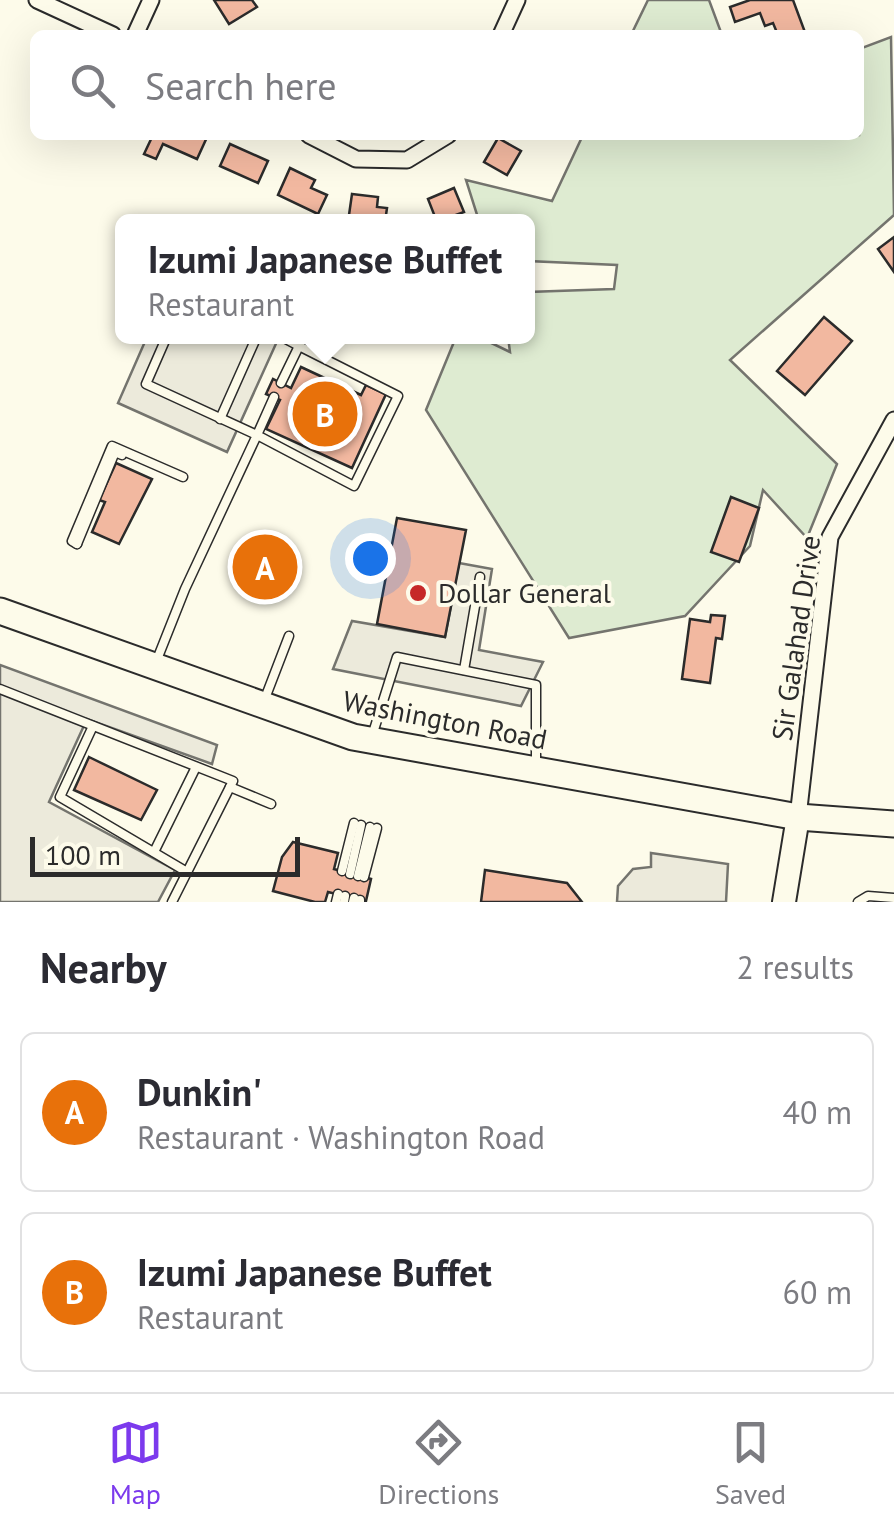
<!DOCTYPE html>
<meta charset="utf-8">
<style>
:root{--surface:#fff;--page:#f2f2f3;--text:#2b2b33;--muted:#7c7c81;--line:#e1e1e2;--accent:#7c3aed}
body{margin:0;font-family:"PT Sans",sans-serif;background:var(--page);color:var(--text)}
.scale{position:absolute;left:30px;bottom:25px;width:270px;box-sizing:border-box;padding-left:10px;border:5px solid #2b2b2b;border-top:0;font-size:28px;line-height:35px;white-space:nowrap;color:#2b2b2b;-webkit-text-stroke:8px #fdfbea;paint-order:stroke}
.you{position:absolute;left:370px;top:558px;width:35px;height:35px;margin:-25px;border:8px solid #fff;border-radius:50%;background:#1a73e8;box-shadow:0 0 0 15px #1a73e833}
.badge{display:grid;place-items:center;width:65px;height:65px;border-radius:50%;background:var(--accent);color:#fff;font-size:32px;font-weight:700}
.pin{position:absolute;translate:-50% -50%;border:5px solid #fff;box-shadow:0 2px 10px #0006}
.popup{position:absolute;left:115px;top:214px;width:420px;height:130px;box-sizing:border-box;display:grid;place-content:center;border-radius:15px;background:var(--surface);filter:drop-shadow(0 2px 8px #0005);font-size:32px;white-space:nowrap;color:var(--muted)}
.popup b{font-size:38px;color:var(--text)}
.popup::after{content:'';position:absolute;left:50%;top:100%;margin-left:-20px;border:20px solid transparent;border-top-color:var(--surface)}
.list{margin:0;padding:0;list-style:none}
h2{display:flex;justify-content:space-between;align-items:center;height:130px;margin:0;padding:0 40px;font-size:42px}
h2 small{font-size:32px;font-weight:400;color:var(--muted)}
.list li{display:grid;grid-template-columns:65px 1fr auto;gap:30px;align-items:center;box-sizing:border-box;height:160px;margin:0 20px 20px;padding:0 20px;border:2px solid var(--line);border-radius:15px}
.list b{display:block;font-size:38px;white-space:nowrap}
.list p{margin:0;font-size:32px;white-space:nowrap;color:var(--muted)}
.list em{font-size:32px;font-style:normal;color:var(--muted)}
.icon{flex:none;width:55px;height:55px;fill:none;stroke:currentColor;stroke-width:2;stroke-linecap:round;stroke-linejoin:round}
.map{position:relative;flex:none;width:894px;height:902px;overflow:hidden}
.search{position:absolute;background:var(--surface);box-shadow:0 10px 40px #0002;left:30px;right:30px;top:30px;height:110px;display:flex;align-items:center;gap:25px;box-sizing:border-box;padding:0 35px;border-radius:15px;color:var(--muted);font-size:38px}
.sheet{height:490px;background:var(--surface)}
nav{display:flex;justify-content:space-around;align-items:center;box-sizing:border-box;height:140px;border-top:2px solid var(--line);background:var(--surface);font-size:28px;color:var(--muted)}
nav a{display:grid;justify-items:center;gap:5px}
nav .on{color:var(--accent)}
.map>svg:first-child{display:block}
.green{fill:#deebd1;stroke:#74746e;stroke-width:2.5}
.parking{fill:#eceadb;stroke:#74746e;stroke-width:2.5}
.building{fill:#f2b8a0;stroke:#2b2b2b;stroke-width:2.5}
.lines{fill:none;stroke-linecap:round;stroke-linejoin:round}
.lane-casing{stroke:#2b2b2b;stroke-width:11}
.street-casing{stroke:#2b2b2b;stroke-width:19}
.secondary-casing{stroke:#2b2b2b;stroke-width:26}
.primary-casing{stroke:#2b2b2b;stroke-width:29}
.lane{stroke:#fdfbea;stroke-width:8}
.street{stroke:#fdfbea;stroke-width:15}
.secondary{stroke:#fdfbea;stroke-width:22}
.primary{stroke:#fdfbea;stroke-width:25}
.poi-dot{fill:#c62828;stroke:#fdfbea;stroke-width:4}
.labels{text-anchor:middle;stroke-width:8;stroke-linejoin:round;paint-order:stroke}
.poi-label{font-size:28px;fill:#2b2b2b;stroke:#fdfbea;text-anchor:start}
.street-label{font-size:28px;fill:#2b2b2b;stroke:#fdfbea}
</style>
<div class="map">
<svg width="894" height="902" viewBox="0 0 894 902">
<rect width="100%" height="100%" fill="#fdfbea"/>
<g class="green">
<path d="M648 0H709L722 35H631Z"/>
<path d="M891 37 894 215 730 360 837 464 807 538 763 490 750 546 685 616 569 638 426 410 456 337H479L510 352 508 337 528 336V292L614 289 617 265 528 261V222L479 221 466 180 552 201 583 135H859V49Z"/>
</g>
<g class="parking">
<path d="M147 337H279L227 452 118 403Z"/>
<path d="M459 563 492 569 479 650 543 662 521 706 333 669 352 621 445 637Z"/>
<path d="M0 665 217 745 212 764 87 719 49 802 175 870 158 902H0Z"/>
<path d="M651 853 728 864 726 902H617L618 886 633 869 651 867Z"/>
</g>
<g class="building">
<path d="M214 0H252L257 7 229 24Z"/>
<path d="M750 0H793L806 35H778L773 23 765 26 760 13 735 22 730 7Z"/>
<path d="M153 135H208L197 159 163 144 156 159 144 154Z"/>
<path d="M498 138 521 151 507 175 484 162Z"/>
<path d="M230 144 268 161 258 183 220 166Z"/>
<path d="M290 168 315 180 311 188 327 195 318 214 278 195Z"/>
<path d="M454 188 464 212 437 222 428 199Z"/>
<path d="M352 194 378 197 377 207 387 208 385 222H348Z"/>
<path d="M894 237V272L878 249Z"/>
<path d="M824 317 852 341 805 395 777 371Z"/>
<path d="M301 367 361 395 366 385 386 394 352 468 266 429 280 400 266 394 273 379 291 388Z"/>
<path d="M116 463 152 479 119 544 92 532 105 502 99 500Z"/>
<path d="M731 497 759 508 739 562 711 552Z"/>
<path d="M397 518 466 530 445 637 377 624Z"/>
<path d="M258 535 293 551 272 599 236 583Z"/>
<path d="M711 615 725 616 722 639 716 638 710 683 682 679 690 619 710 622Z"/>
<path d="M89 757 157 790 141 820 74 790Z"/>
<path d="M293 842 338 853 334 869 371 879 366 901 328 892 325 902H315L273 891 282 857Z"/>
<path d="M485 870 567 883 582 902H481Z"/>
</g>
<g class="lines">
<defs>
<g id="lane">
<path d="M280 336 299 346 281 383"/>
<path d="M274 397 257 435 354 486 398 396 299 346"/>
<path d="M220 419 257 336"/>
<path d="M77 544 72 541 112 446 183 477"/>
<path d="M77 544 115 452 122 455"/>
<path d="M156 662 185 589 257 435 146 384 167 336"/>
<path d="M464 670 480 577"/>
<path d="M0 689 233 781 172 902"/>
<path d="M264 701 289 636"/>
<path d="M93 726 60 797 187 872"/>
<path d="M372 736 397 657 536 685V766"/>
<path d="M230 787 271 804"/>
<path d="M154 852 196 767"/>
<path d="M342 871 354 823"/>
<path d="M350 874 361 825"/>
<path d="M358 876 370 827"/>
<path d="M364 877 377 828"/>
<path d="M336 902 338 894"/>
<path d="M344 902 345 896"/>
<path d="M353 902 354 898"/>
<path d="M360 902V900"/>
<path d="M858 902 868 896 894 898"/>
</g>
<g id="street">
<path d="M37 0 113 35"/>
<path d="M135 35 151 0"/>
<path d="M501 35 517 0"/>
<path d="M309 135 356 159 407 160 448 135"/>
<path d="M798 817 830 537 894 420"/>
</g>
<path id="secondary" d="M784 902 798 817"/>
<path id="primary" d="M0 611 353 737 798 817 894 824"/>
</defs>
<use href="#lane" class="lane-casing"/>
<use href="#street" class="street-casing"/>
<use href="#secondary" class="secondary-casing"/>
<use href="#primary" class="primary-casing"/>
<use href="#lane" class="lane"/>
<use href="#street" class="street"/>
<use href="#secondary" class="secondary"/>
<use href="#primary" class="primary"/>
</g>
<circle class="poi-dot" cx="418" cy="593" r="10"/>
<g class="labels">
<g class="poi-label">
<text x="438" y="603">Dollar General</text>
</g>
<g class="street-label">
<text transform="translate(796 638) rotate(-82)" y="10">Sir Galahad Drive</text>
<text transform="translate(445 720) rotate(11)" y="10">Washington Road</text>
</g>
</g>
</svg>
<div class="scale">100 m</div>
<div class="you"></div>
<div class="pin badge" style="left:265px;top:567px;background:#e8710a">A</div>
<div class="pin badge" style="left:325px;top:414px;background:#e8710a">B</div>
<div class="popup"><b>Izumi Japanese Buffet</b>Restaurant</div>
<div class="search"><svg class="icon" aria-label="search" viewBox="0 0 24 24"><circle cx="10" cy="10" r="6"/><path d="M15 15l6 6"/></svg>Search here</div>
</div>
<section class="sheet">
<h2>Nearby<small>2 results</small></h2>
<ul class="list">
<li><span class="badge" style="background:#e8710a">A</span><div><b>Dunkin'</b><p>Restaurant · Washington Road</p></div><em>40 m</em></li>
<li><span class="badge" style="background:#e8710a">B</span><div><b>Izumi Japanese Buffet</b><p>Restaurant</p></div><em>60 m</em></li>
</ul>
</section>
<nav>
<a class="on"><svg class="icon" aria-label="map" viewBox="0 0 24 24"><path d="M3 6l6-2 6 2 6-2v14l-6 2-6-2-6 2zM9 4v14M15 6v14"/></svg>Map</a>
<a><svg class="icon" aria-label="directions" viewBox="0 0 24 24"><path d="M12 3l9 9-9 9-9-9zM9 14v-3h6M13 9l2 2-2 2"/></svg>Directions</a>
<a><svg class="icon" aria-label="saved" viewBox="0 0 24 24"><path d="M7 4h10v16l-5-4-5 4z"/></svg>Saved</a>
</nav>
